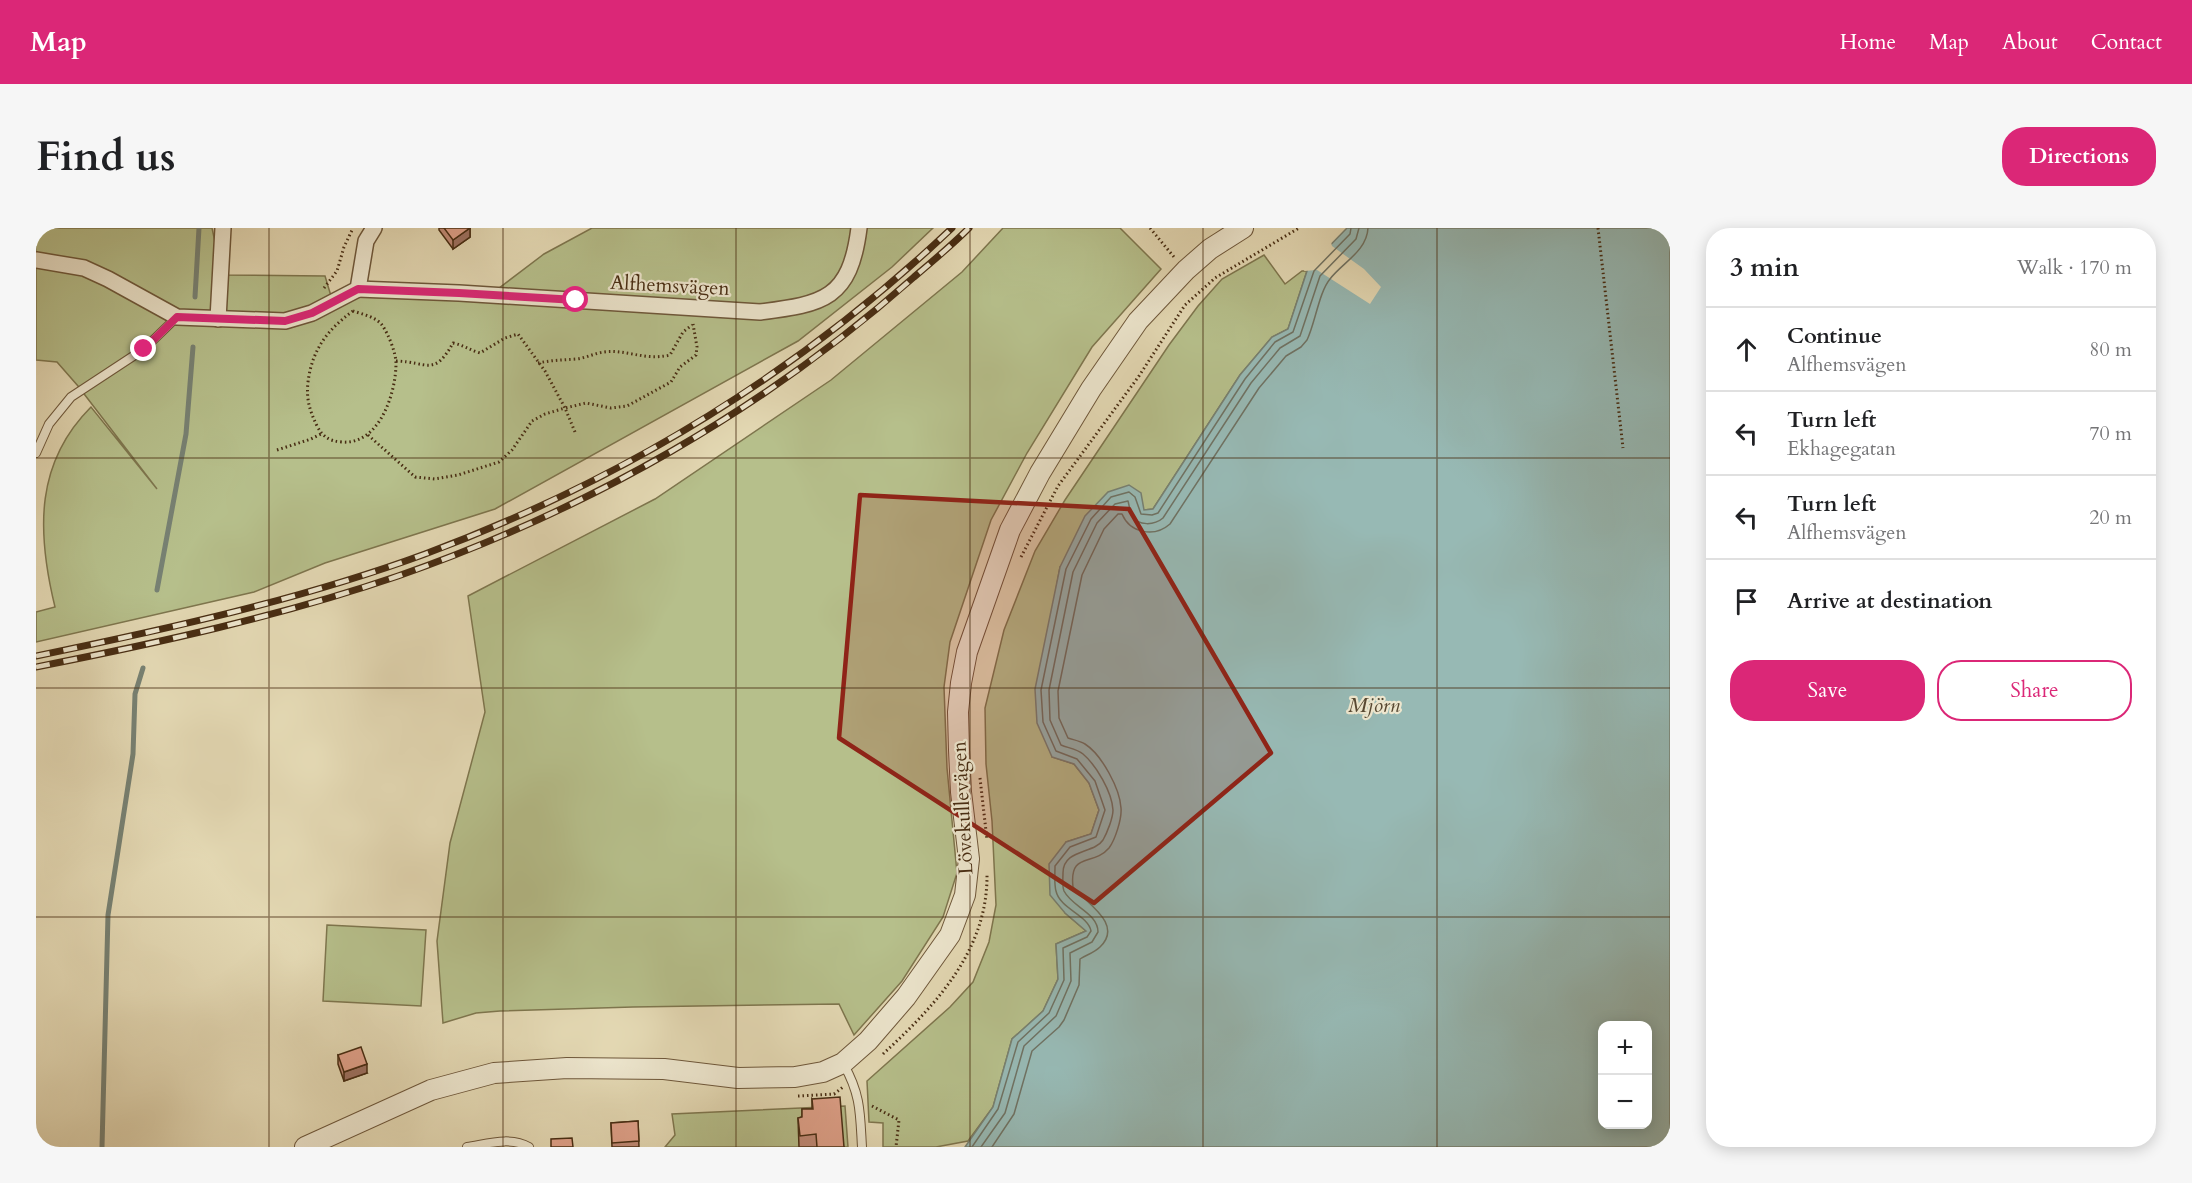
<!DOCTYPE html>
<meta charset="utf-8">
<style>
:root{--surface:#fff;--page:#f6f6f6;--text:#202124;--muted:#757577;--line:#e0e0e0;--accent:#db2777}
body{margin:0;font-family:Cardo,serif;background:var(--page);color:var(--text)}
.controls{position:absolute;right:18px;bottom:18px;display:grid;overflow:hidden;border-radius:12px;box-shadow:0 3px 15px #0003}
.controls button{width:54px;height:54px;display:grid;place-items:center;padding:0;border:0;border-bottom:2px solid var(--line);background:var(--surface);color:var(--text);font:30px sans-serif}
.stop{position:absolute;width:18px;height:18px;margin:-14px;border:4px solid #db2777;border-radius:50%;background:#fff}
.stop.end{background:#db2777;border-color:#fff;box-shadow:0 2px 6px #0008}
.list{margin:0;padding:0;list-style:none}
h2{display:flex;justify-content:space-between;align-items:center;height:78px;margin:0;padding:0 24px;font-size:26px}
h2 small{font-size:20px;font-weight:400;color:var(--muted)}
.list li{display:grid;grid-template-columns:39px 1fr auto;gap:18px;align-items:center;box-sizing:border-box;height:84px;padding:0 24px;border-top:2px solid var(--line)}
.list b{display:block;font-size:22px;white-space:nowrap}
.list p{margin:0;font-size:20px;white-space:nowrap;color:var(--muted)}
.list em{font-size:20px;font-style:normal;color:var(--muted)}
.actions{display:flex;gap:12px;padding:18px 24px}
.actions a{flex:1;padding:14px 0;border:2px solid var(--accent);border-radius:24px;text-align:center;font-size:21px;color:var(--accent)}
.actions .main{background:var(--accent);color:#fff}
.icon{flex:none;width:33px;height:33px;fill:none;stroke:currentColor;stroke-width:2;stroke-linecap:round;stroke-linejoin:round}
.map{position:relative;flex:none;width:1634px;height:919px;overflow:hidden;border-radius:24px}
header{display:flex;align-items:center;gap:36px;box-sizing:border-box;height:84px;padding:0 30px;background:var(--accent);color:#fff}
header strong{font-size:28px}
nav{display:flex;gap:33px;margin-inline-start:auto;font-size:21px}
.intro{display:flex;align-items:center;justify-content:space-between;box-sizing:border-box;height:144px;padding:0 36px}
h1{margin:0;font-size:42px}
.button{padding:15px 27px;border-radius:24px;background:var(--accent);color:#fff;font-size:21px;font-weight:700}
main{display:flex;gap:36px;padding:0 36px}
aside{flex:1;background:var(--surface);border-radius:24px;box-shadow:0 3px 15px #0003}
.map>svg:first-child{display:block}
.green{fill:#b6bf8b;stroke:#7e764e;stroke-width:1.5}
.water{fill:#97b9b4;stroke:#778173;stroke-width:1.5;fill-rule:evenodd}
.pier{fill:#e4d9b4}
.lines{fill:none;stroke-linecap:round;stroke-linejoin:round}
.shore{stroke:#6f7263;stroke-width:1.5}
.stream{stroke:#778173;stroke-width:5}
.service-casing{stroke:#6e573a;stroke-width:10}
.minor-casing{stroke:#6e573a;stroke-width:18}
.tertiary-casing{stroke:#6e573a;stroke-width:22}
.path{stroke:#472c12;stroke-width:3;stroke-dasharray:1.5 3;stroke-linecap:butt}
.service{stroke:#ede6ce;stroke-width:8}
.minor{stroke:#ede6ce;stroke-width:15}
.tertiary{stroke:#ede6ce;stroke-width:20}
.rail-casing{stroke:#472c12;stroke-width:7}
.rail{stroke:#ede6ce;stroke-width:4.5;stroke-dasharray:14;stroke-linecap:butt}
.wall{fill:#c18a77;stroke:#472c12;stroke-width:1.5}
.shaded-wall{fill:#9d7161;stroke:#472c12;stroke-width:1.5}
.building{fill:#e0a18a;stroke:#472c12;stroke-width:1.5}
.route{stroke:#db2777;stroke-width:8}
.marked{fill:#8f2418;fill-opacity:0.2;stroke:#8f2418;stroke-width:4.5;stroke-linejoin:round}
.grid{fill:none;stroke:#472c12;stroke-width:1.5;stroke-opacity:0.55}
.labels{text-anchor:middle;stroke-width:4.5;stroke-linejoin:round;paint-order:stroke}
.street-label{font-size:20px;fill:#472c12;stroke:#ede6ce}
.water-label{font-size:21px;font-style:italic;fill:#574832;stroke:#ede6ce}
</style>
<header>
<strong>Map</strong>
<nav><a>Home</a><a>Map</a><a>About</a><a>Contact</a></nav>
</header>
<div class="intro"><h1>Find us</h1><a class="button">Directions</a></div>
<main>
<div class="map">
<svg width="1634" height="919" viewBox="0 0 1634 919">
<rect width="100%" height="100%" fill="#e4d9b4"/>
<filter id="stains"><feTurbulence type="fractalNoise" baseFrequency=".00333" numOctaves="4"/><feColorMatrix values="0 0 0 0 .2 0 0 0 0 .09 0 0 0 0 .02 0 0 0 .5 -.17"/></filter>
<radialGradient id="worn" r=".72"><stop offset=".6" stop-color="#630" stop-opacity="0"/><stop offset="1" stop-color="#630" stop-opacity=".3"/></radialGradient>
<g class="green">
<path d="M0 0H176L186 47 289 48 295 68 446 73 508 26 556 0H897L856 39 762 113 459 281 289 335 218 364 0 414V384L19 379C0 301 0 234 55 179L121 261 42 158 21 134 0 132Z"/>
<path d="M967 0H1084L1125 41 1056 119 991 225 955 292 914 414 908 459 911 540 921 645 907 689 866 753 818 807 803 776 597 779 464 783 440 785 407 795 401 713 414 615 449 484 432 368 619 271 795 152 926 44Z"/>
<path d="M1228 27 1249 56 1266 43H1271L1252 101 1236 109 1204 147 1117 281 1108 282 1024 339 1014 395 1016 529 1038 536 1053 555 1063 582 1055 606 1030 614 1029 685 1050 703 1020 716 1022 751 1007 783 976 811 957 879 932 913 900 919H847V895L833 894 831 853 914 779 937 754 953 714 960 677 956 593 950 536 949 480 968 402 999 323 1029 272 1133 117 1162 78 1186 51Z"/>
<path d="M291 697 390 702 385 778 287 773Z"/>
<path d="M809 878 812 919H629L639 907 636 886Z"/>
</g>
<path class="water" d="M1311 0H1634V919H929L957 879 976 811 1007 783 1022 751 1020 716 1050 703 1029 685 1014 667 1013 636 1030 614 1055 606 1063 582 1053 555 1038 536 1016 529 1001 495 999 461 1024 339 1049 288 1072 264 1093 257 1105 265 1108 282 1117 281 1204 147 1236 109 1252 101 1272 40ZM1566 798H1612V896H1566Z"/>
<path class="pier" d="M1295 14 1296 18 1328 41 1345 59 1334 76 1281 42 1268 43 1270 38Z"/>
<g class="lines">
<g class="shore">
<path d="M936 919 962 881 982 814 1013 785 1028 752 1027 720 1051 709 1055 703C1052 687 1024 681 1020 663 1018 656 1019 646 1019 638L1034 619 1060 609 1069 582 1059 553 1041 531 1020 523 1007 494 1005 462 1030 341 1055 291 1075 269 1093 264 1099 269 1105 286 1116 287 1122 285 1209 151 1239 114 1257 104 1278 43 1314 6 1315 0"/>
<path d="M945 919 969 885 988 818 1020 788 1035 753 1034 725 1056 714 1062 704C1062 685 1036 679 1028 663 1026 658 1027 650 1027 645 1027 621 1058 626 1067 612 1071 605 1077 590 1077 582 1076 564 1060 537 1047 526 1041 521 1032 520 1025 517L1014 492 1013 462 1037 344 1061 295 1079 276 1092 273C1093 277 1094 283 1096 287 1102 299 1119 297 1127 290L1215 155 1244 120 1264 108 1284 48 1320 11 1323 0"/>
<path d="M956 919 978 886 996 823 1023 799 1028 792 1043 757 1044 731C1050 727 1058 725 1064 719 1088 696 1050 675 1037 659 1033 623 1057 639 1073 620 1079 612 1086 591 1085 580 1084 561 1066 527 1049 516 1044 513 1038 512 1032 510L1023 490 1022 463 1046 347 1068 301 1082 286H1086C1094 305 1118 310 1134 296L1223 160 1250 128 1265 119 1271 112C1279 96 1283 64 1294 51 1306 35 1331 23 1332 0"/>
</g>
<g class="stream">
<path d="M159 69 163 0"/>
<path d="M121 362 150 206 157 119"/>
<path d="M66 919 72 687 97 526 99 466 107 440"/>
</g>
<defs>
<g id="service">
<path d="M0 225 13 196 35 169 108 121 141 89"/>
<path d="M808 837C825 867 824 886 826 919"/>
<path d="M431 919C451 916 474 908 493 919"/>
</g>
<g id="minor">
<path d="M0 32 48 40 72 51 141 89 249 93 276 85 322 61 330 13 338 0"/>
<path d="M322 61 423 65 724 84C788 76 814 71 823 0"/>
<path d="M182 91 187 0"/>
</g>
<path id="tertiary" d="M269 919 395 862 458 845 531 840 628 841 702 850 759 849 787 844 807 835 832 813 870 769 914 707 929 667 933 631 925 564 923 522 922 484 925 455 931 424 974 302 1004 245 1055 161 1102 93 1150 42 1174 21 1207 0"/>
</defs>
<use href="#service" class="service-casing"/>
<use href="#minor" class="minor-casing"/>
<use href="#tertiary" class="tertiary-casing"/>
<g class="path">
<path d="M1114 0 1138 29"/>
<path d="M1562 0 1587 220"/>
<path d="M288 60 301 43 308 19 317 0"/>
<path d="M317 83C291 102 276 122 272 154 270 172 274 183 281 198 287 209 293 213 306 214 343 217 360 166 360 135 360 125 352 105 346 97 340 89 326 86 317 83"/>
<path d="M502 135C516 132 527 132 540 131 550 130 559 125 568 124 590 121 608 133 634 127L647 104 656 97"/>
<path d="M539 204 529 180 550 175 575 180 591 178 635 154 644 139 660 127 661 119 657 96"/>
<path d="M332 207 379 249 399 251 422 247 463 234 476 222 496 193 509 186 529 180 509 143 482 106 469 110 444 125C434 122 427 117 417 115 398 149 392 134 360 133"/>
<path d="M241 222 275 211 285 206"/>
<path d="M985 329 1022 258 1103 148 1149 77 1179 50 1263 0"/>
<path d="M944 550 951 612"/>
<path d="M847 826C900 777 952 722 951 646"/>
<path d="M762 868 798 866 807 859"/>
<path d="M836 878 863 892 860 919"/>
</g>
<use href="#service" class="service"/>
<use href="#minor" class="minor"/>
<use href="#tertiary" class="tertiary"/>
<defs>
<g id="rail">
<path d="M0 428C131 401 264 372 389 326 585 253 764 144 916 0"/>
<path d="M0 439C122 415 245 388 362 348 551 282 728 182 878 49 897 33 916 17 933 0"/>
</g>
</defs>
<use href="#rail" class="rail-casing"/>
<use href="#rail" class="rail"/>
</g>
<g class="wall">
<path d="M403 0H434V9L417 21 403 2Z"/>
<path d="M302 827 331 845 308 853 302 836Z"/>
<path d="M776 871 808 919H763L762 890 766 889V881H776Z"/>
<path d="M602 893 603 919H576L575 895Z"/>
</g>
<g class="shaded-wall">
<path d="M434 0V9L417 21V12Z"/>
<path d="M331 836V845L308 853V844Z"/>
</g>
<g class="building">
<path d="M408 0H434L417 12Z"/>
<path d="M325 819 331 836 308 844 302 827Z"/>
<path d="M804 869 808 919H781L780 906 764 908 762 890 766 889V881H777L776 871Z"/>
<path d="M602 893 603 913 576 915 575 895Z"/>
<path d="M536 910 537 919H515V911Z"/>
</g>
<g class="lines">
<path class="route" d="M108 121 141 89 249 93 276 85 322 61 423 65 540 72"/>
</g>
<path class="marked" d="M824 267 1093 281 1235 525 1058 675 803 510Z"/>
<path class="grid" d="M233 0V919M467 0V919M700 0V919M934 0V919M1167 0V919M1401 0V919M0 230H1634M0 460H1634M0 689H1634"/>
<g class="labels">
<g class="street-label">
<text transform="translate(634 57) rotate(3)" y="7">Alfhemsvägen</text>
<text transform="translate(926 580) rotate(-93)" y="7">Lövekullevägen</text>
</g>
<g class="water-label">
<text x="1338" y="484">Mjörn</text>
</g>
</g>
<rect width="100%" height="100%" filter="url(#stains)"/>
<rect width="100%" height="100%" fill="url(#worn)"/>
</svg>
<div class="controls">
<button>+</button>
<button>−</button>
</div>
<div class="stop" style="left:540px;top:72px"></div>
<div class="stop end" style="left:108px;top:121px"></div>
</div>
<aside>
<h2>3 min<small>Walk · 170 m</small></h2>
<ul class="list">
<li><svg class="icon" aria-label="ahead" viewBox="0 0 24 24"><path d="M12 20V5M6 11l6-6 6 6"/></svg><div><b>Continue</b><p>Alfhemsvägen</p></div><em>80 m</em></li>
<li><svg class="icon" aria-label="left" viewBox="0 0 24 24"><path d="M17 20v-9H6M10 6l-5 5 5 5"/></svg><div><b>Turn left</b><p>Ekhagegatan</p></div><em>70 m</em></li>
<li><svg class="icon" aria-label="left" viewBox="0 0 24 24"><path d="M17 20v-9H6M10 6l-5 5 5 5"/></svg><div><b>Turn left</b><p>Alfhemsvägen</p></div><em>20 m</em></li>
<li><svg class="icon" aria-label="arrive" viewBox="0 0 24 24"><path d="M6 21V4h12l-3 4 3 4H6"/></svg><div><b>Arrive at destination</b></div></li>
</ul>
<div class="actions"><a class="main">Save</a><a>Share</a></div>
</aside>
</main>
